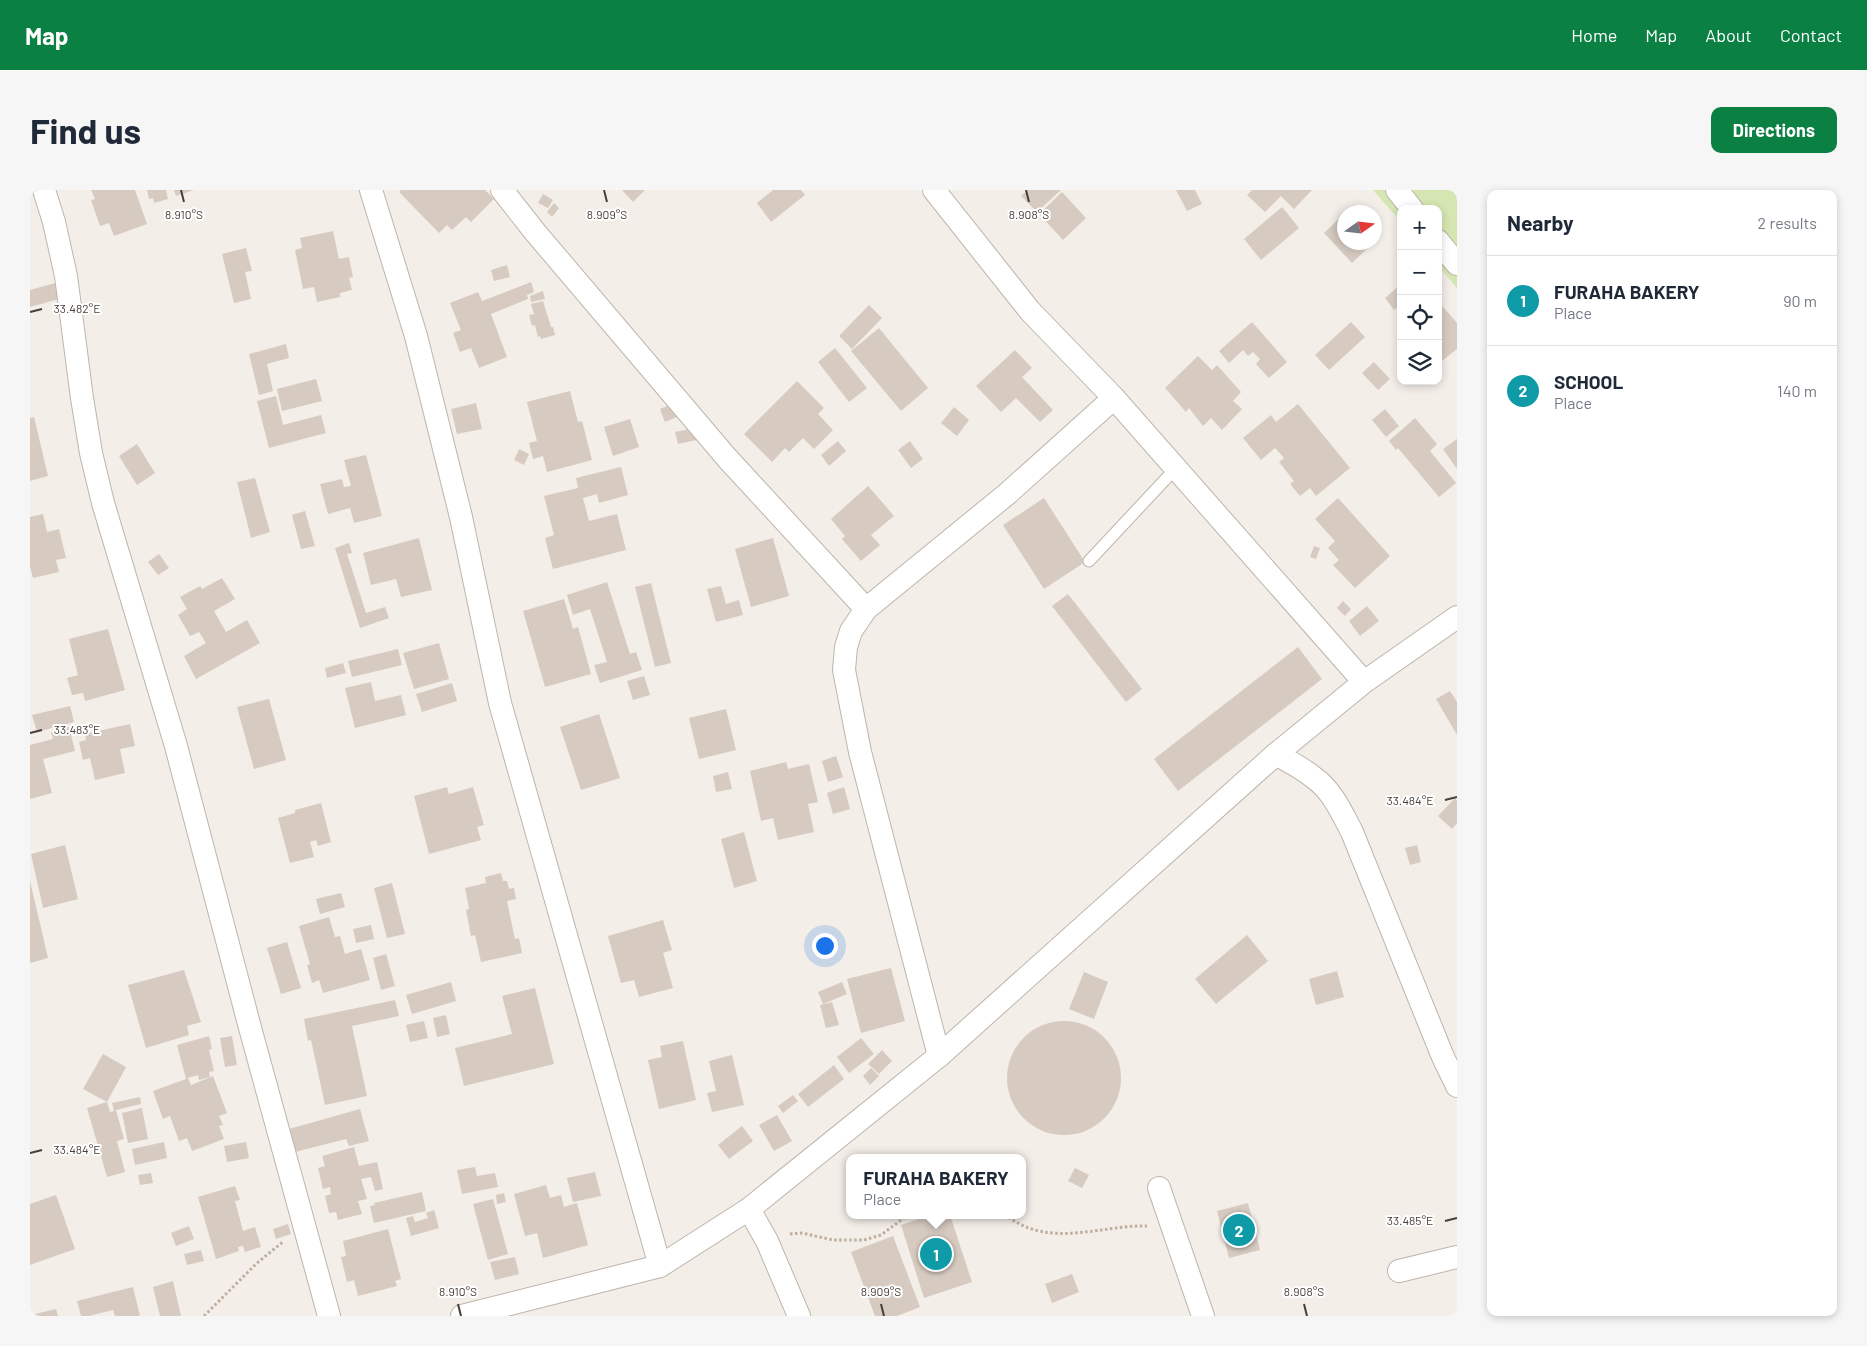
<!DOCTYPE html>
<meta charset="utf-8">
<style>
:root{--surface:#fff;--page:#f6f6f7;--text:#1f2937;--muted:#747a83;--line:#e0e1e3;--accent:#0b8043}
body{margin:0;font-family:Barlow,sans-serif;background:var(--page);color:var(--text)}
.controls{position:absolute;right:15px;top:15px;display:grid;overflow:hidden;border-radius:10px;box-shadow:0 2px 8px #0003}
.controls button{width:45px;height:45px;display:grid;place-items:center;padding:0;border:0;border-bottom:1px solid var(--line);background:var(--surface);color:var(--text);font:25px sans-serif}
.compass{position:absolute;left:1307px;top:15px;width:45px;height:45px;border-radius:50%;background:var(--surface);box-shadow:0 2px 8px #0003;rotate:76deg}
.you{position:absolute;left:794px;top:755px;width:18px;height:18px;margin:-12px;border:4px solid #fff;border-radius:50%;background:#1a73e8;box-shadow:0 0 0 8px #1a73e833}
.badge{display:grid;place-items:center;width:32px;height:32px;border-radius:50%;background:var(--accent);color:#fff;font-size:16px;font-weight:700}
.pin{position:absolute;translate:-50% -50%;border:2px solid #fff;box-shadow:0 1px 5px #0006}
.popup{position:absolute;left:816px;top:964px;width:180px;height:65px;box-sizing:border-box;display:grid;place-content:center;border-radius:10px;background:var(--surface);filter:drop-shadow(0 1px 4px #0005);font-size:16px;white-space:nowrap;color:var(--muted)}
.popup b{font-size:19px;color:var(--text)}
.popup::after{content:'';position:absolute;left:50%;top:100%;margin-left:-10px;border:10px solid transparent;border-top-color:var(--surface)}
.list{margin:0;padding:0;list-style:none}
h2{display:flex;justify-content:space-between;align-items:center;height:65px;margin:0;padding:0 20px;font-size:21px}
h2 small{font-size:16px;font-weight:400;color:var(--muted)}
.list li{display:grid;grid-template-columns:32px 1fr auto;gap:15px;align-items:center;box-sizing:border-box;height:90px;padding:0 20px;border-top:1px solid var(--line)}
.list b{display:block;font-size:19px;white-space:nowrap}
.list p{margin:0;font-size:16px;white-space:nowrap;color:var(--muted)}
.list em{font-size:16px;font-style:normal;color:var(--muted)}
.icon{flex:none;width:28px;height:28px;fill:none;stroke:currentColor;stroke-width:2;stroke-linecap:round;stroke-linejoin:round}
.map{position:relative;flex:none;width:1427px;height:1126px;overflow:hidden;border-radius:10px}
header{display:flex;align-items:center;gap:30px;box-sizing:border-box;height:70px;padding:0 25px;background:var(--accent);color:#fff}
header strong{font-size:24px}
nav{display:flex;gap:28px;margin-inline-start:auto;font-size:18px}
.intro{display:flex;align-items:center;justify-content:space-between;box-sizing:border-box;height:120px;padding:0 30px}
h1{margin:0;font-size:35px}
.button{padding:12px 22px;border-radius:10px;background:var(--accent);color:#fff;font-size:18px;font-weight:700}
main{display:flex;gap:30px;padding:0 30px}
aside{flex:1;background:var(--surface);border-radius:10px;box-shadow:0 2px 8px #0003}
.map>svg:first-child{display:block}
.green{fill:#d5e6b2}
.building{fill:#d7cbc1}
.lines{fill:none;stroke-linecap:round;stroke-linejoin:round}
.service-casing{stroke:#beb5ab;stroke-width:13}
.minor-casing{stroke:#beb5ab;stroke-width:24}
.path{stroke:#bfae9d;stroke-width:3;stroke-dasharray:2.5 2.5;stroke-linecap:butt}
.service{stroke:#fff;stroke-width:11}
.minor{stroke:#fff;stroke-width:22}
.ticks{fill:none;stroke:#463e37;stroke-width:2}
.ticks-label{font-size:12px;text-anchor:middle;fill:#463e37;stroke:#fff;stroke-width:4;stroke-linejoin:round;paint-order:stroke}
</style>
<header>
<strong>Map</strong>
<nav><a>Home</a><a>Map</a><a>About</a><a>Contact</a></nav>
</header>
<div class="intro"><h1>Find us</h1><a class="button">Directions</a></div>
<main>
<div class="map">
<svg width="1427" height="1126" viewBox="0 0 1427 1126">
<rect width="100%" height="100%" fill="#f3eee8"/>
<path class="green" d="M1343 0H1427V98L1408 76V19H1371V32Z"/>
<g class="building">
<path d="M61 0H105L117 34 84 46 79 33 70 36 61 10 65 9Z"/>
<path d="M117 0H136L138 9 124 13 123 8 119 9Z"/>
<path d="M144 0H164L146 6Z"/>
<path d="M371 0H455L464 9 441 32 436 27 422 40 417 35 409 43 369 2Z"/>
<path d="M592 0H615L603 12Z"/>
<path d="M743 0H771L775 5 741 32 727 13Z"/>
<path d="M998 0H1031L1007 22 991 6Z"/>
<path d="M1146 0H1165L1172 14 1157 21Z"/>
<path d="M1222 0H1282L1264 19 1251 6 1235 22 1217 5Z"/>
<path d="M1032 2 1056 28 1033 50 1009 24Z"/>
<path d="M513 4 523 10 518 18 508 13Z"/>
<path d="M524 13 529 18 522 27 517 22Z"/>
<path d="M1252 17 1269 38 1231 70 1214 49Z"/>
<path d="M1314 24V52H1344L1322 73 1294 43Z"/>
<path d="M303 41 309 69 319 67 323 87 319 88 322 100 310 103V107L287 112 284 97 273 99 265 60 272 58 270 48Z"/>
<path d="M216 58 222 81 215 82 221 109 204 113 192 64Z"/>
<path d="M477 75 480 87 464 91 461 80Z"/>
<path d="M501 92 504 102 497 105 498 109 461 124 477 167 449 178 441 158 430 162 423 143 431 140 420 113 448 102 452 111Z"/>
<path d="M25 93 29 109 0 117V100Z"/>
<path d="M1371 94V114L1364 120 1355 108Z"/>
<path d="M513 101 515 109 501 112 500 106Z"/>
<path d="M513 111 521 137H523L525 145 511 149 510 146 508 147 505 135 502 136 499 125 504 124 501 114Z"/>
<path d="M1408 111 1427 133V159L1408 174Z"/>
<path d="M839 115 852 128 822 159 809 146Z"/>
<path d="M1222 132 1257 172 1239 188 1226 174 1230 169 1223 162 1218 166 1213 160 1199 173 1189 161Z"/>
<path d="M1321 132 1335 147 1299 180 1285 165Z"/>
<path d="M849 138 898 198 871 221 821 161Z"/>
<path d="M256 154 259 168 237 174 243 201 229 205 219 164Z"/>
<path d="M805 158 837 198 819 212 788 172Z"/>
<path d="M985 160 1002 178 992 187 1023 220 1010 232 986 208 971 222 946 196Z"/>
<path d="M1168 166 1182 180 1187 175 1211 202 1203 211 1212 219 1192 240 1181 228 1173 236 1159 218 1156 222 1135 198Z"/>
<path d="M1344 172 1360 189 1348 200 1332 183Z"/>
<path d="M286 189 292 211 252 221 247 199Z"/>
<path d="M767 191 794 218 788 224 803 240 784 259 773 248 759 262 755 258 742 272 714 244Z"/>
<path d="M540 201 548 232 552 231 562 270 517 282 513 266 503 269 499 253 507 251 497 212Z"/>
<path d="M246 206 253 235 291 225 296 243 239 258 227 211Z"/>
<path d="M446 213 452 239 427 244 421 219Z"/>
<path d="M642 214 647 227 635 232 630 219Z"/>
<path d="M1268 214 1320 278 1286 306 1280 298 1270 306 1260 294 1264 291 1249 272 1254 268 1245 258 1231 270 1213 248 1241 225 1246 232Z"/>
<path d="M924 217 939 230 927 246 911 233Z"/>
<path d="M1355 219 1369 236 1356 247 1342 230Z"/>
<path d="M4 227 18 286 0 291V228Z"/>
<path d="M1385 228 1407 254 1400 261 1426 293 1409 307 1368 258 1366 260 1359 251Z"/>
<path d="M600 229 609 257 583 266 574 237Z"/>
<path d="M664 238 667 250 648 254 645 242Z"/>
<path d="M1427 249V279L1413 259Z"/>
<path d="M808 251 816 261 799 276 791 265Z"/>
<path d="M880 251 893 269 881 278 868 260Z"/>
<path d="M107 254 125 283 107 295 89 266Z"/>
<path d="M489 259 499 264 494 275 484 270Z"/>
<path d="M336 265 352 326 324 333 320 318 298 324 290 294 312 289 314 297 321 296 314 270Z"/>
<path d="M591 277 598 305 569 313 567 304 553 308 559 331 587 324 596 360 523 379 515 348 524 345 514 306 548 298 546 288Z"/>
<path d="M225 288 240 342 221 348 207 292Z"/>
<path d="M838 296 864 326 841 345 850 355 831 371 812 349 815 346 801 329Z"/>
<path d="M1014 308 1055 372 1014 399 973 335Z"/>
<path d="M1308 308 1360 366 1325 398 1303 375 1309 370 1298 358 1305 351 1285 329Z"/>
<path d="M275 321 285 356 271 359 262 325Z"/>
<path d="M13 324 17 342 29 339 36 368 26 370 29 382 3 388 0 376V327Z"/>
<path d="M389 348 402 400 371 407 366 389 341 395 333 363Z"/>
<path d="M743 348 759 406 721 417 705 359Z"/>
<path d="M319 353 322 363 317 364 336 423 355 417 359 428 330 438 305 358Z"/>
<path d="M1284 356 1290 358 1286 369 1280 367Z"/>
<path d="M129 364 139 378 128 385 118 372Z"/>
<path d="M192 388 205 409 184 421 196 442 217 430 230 453 166 489 154 466 176 453 169 442 160 446 148 425 157 419 150 407 170 396 172 399Z"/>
<path d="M577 392 600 464 606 462 612 480 570 493 564 475 577 472 560 419 543 425 537 405Z"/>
<path d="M621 393 641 473 625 477 605 397Z"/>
<path d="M691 396 696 414 709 410 713 425 686 432 677 399Z"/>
<path d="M1038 404 1112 499 1096 512 1022 416Z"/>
<path d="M534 409 543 439 548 437 561 484 515 497 493 421Z"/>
<path d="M1313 411 1321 419 1315 426 1307 418Z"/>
<path d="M1337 416 1349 431 1330 446 1319 431Z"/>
<path d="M78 439 95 500 55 511 53 503 42 505 37 488 48 485 39 449Z"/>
<path d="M409 453 419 489 384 499 373 463Z"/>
<path d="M1268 457 1292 489 1148 601 1124 569Z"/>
<path d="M368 459 372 475 322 487 318 471Z"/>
<path d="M313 473 316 483 297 488 295 478Z"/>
<path d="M614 486 620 505 603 510 597 491Z"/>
<path d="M341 492 345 511 371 505 376 525 325 538 315 498Z"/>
<path d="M422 493 427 511 392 522 386 504Z"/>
<path d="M1420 501 1427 512V545L1406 509Z"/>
<path d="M239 509 256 570 224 579 207 517Z"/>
<path d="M40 516 44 532 7 542 2 525Z"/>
<path d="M696 519 706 560 669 569 659 528Z"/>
<path d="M569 524 590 588 551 600 530 537Z"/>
<path d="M100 534 105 556 90 559 95 583 65 590 60 568 53 570 49 552 56 550 55 544Z"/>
<path d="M39 537 45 561 13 569 22 603 0 609V555L23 549 21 542Z"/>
<path d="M806 566 813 587 798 592 792 571Z"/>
<path d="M756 572 758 579 779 574 788 612 778 614 784 642 748 650 743 628 731 631 720 581Z"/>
<path d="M698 582 702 599 686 602 683 586Z"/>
<path d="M417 597 419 604 443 597 454 635 447 637 451 650 399 664 384 606Z"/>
<path d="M814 597 820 619 803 624 797 603Z"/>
<path d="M1425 608 1427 611V633L1422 639 1408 626Z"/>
<path d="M291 613 301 652 288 656 286 650 280 652 284 667 260 673 248 628 265 623V620Z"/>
<path d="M714 642 727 691 704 698 691 649Z"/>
<path d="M35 655 48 709 13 718 1 664Z"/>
<path d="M1387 655 1391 672 1380 675 1375 658Z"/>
<path d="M471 683 473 691H477L479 699 484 698 486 709 477 711 485 749 489 748 492 763 451 772 445 745 441 746 436 720 439 719 435 698 456 693 455 687Z"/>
<path d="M0 691 18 768 0 773Z"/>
<path d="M362 693 375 744 357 748 344 698Z"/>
<path d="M311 703 315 717 290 724 286 709Z"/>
<path d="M299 727 305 747 310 746 315 764 331 759 340 790 293 803 289 790 282 793 277 775 280 774 269 736Z"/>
<path d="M633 730 642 760 633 763 643 798 609 807 604 790 591 793 578 746Z"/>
<path d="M341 735 344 749 326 753 323 739Z"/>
<path d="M1217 745 1238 771 1186 814 1165 789Z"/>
<path d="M257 752 271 798 251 804 237 758Z"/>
<path d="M356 764 365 796 351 800 343 768Z"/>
<path d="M861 778 875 831 831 843 817 789Z"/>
<path d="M154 780 171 832 157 836 159 845 116 858 98 795Z"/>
<path d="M1307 781 1314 807 1286 815 1279 789Z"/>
<path d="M1054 782 1078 792 1064 829 1039 819Z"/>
<path d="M421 792 426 811 382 824 376 805Z"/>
<path d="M812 792 817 804 793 814 788 802Z"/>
<path d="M505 798 524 874 434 896 425 858 482 844 472 806Z"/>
<path d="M365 810 369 826 322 836 337 906 295 915 281 850 278 851 274 829Z"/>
<path d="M802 812 809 835 796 838 790 815Z"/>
<path d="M416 825 420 844 407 847 403 828Z"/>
<circle cx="1034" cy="888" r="57"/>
<path d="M394 831 398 848 380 852 376 835Z"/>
<path d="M179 846 182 859 179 860 184 881 179 882 180 887 169 890 168 885 158 888 161 895 183 886 197 923 189 926 193 935 189 936 194 949 162 961 157 948 149 951 140 926 133 929 123 901 156 889 147 855Z"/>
<path d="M202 846 207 875 195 877 190 848Z"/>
<path d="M831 848 844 864 819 883 807 867Z"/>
<path d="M653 851 666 910 629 919 618 870 632 867 630 856Z"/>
<path d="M852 860 862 871 849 884 838 874Z"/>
<path d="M73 864 96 877 77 912 80 922 84 921 82 913 110 907 111 914 86 920 94 949 87 951 95 982 77 987 57 918 77 912 53 899Z"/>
<path d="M702 865 714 915 682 922 677 903 686 901 679 871Z"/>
<path d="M804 875 814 889 778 917 768 904Z"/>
<path d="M841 878 849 886 840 895 833 886Z"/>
<path d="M763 905 768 911 753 923 748 916Z"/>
<path d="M112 918 118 949 98 953 92 923Z"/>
<path d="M330 919 339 951 319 956 316 949 265 962 259 939Z"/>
<path d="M747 925 762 951 744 961 729 935Z"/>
<path d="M712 936 723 951 699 969 688 955Z"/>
<path d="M134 952 137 968 105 975 102 959Z"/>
<path d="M216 952 219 968 197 972 194 956Z"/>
<path d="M324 957 329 976 347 972 353 999 345 1001 341 987 331 989 337 1009 328 1011 332 1024 308 1030 306 1022 299 1023 295 1006 301 1004 300 997 293 999 288 978 295 976 292 966Z"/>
<path d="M445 977 447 986 465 983 468 997 432 1004 427 980Z"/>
<path d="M1045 978 1059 985 1052 998 1038 991Z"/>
<path d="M565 982 571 1006 543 1012 537 988Z"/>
<path d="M121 983 123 993 110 995 108 985Z"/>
<path d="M516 995 520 1008 531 1005 534 1017 547 1013 558 1055 513 1068 507 1043 495 1046 484 1004Z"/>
<path d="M205 996 210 1010 205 1011 213 1041 225 1037 231 1057 215 1062 213 1056 208 1057 209 1061 186 1069 168 1007Z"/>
<path d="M392 1002 396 1021 344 1033 340 1016 345 1015 344 1013Z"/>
<path d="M474 1003 476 1012 467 1014 466 1005Z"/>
<path d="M26 1005 45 1059 0 1075V1014Z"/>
<path d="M463 1009 478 1064 458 1070 443 1014Z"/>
<path d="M1218 1013 1230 1060 1199 1068 1187 1021Z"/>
<path d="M404 1020 409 1038 381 1046 376 1028 383 1026 385 1032 398 1028 396 1023Z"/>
<path d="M901 1025H920L942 1092 894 1108 871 1035Z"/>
<path d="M258 1034 261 1044 246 1049 243 1039Z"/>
<path d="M159 1036 164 1049 146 1056 141 1043Z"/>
<path d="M358 1039 371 1089 365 1091 367 1096 328 1106 324 1090 317 1092 311 1067 316 1066 313 1051Z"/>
<path d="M863 1046 890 1117 867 1126H845L821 1062Z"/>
<path d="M171 1060 174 1071 157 1075 154 1064Z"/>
<path d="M485 1067 489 1084 465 1090 460 1072Z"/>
<path d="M1042 1084 1049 1102 1022 1113 1015 1094Z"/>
<path d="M143 1091 151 1126H130L123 1097Z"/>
<path d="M103 1097 110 1126H85L83 1120 59 1126H51L47 1111Z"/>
<path d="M26 1119 28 1126H1V1125Z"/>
</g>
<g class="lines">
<defs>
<path id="service" d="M1059 371 1146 278"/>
<g id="minor">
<path d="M14 0 24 32 36 86 52 208 61 263 73 313 146 556 219 834 299 1126"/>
<path d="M341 0 386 146 431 327 470 513 630 1076"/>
<path d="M472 0 505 42 697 268 836 419"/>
<path d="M904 0 1000 121 1084 208 1334 492"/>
<path d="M1367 0 1382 19"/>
<path d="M1408 51 1427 74"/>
<path d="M1246 564C1258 571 1272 578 1283 587 1302 600 1312 623 1322 642L1413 867 1427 896"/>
<path d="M909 866 830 562 814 480 816 457 821 441 836 419 977 304 1084 208"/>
<path d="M1129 998 1173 1126"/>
<path d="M719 1019 737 1051 769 1126"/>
<path d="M1369 1081 1427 1067"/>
<path d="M432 1126 630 1076 719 1019 909 866 1246 564 1334 492 1427 427"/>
</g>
</defs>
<use href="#service" class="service-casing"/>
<use href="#minor" class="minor-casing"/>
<g class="path">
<path d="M974 1025C984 1031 994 1037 1005 1040 1042 1050 1080 1035 1117 1036"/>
<path d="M760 1044 772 1043 803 1050H834L851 1045 878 1025"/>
<path d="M174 1126 227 1073 254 1051"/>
</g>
<use href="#service" class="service"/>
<use href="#minor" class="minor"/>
</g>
<path class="ticks" d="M151 0 154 12M574 0 577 12M996 0 999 12M0 122 12 119M0 543 12 540M1415 610 1427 607M0 963 12 960M1415 1031 1427 1028M428 1114 431 1126M851 1114 854 1126M1274 1114 1277 1126"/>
<g class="ticks-label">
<text x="154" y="29">8.910°S</text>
<text x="577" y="29">8.909°S</text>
<text x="999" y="29">8.908°S</text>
<text x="47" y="123">33.482°E</text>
<text x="47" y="544">33.483°E</text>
<text x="1380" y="615">33.484°E</text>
<text x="47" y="964">33.484°E</text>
<text x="1380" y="1035">33.485°E</text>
<text x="428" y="1106">8.910°S</text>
<text x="851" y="1106">8.909°S</text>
<text x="1274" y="1106">8.908°S</text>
</g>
</svg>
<div class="controls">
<button>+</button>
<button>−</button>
<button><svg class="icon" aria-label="locate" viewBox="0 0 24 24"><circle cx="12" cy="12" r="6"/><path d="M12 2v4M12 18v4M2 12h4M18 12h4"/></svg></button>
<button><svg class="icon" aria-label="layers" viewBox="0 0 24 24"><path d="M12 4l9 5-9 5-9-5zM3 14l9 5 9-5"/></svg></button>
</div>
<svg class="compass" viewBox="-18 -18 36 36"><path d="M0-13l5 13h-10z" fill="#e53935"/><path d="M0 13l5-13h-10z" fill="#747a83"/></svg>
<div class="you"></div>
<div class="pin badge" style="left:906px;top:1064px;background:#0f9aa8">1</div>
<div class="popup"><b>FURAHA BAKERY</b>Place</div>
<div class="pin badge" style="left:1209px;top:1040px;background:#0f9aa8">2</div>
</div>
<aside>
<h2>Nearby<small>2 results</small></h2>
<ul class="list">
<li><span class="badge" style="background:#0f9aa8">1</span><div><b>FURAHA BAKERY</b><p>Place</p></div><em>90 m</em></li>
<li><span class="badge" style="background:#0f9aa8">2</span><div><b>SCHOOL</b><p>Place</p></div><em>140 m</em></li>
</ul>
</aside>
</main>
